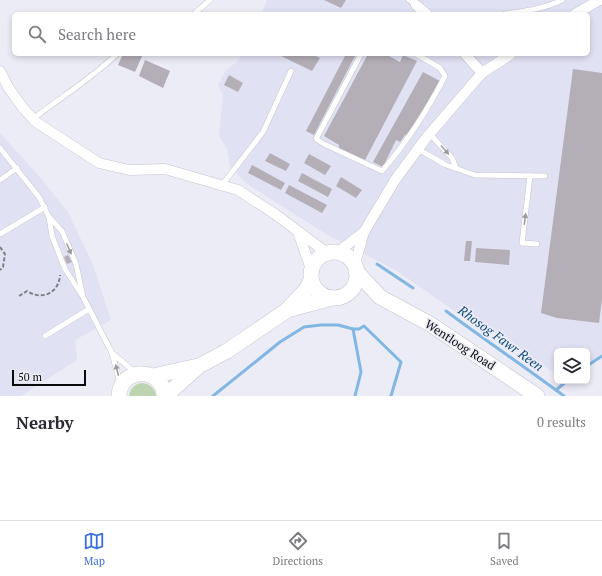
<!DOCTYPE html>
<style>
:root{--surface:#fff;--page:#f2f2f3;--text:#2b2b33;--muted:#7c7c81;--line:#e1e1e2;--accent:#3a6fdf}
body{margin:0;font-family:"PT Serif",serif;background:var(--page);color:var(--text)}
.controls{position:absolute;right:12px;bottom:12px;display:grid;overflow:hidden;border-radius:6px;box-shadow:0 2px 6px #0003}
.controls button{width:36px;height:36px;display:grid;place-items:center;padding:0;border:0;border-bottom:1px solid var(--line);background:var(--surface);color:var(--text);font:20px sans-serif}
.scale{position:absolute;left:12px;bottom:10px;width:74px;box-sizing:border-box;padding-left:4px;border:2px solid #0b0b0e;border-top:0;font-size:11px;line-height:14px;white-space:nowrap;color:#0b0b0e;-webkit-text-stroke:3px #ececf7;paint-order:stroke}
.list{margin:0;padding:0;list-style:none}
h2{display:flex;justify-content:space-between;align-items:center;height:52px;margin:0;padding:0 16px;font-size:17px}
h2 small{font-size:13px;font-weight:400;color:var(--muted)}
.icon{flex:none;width:22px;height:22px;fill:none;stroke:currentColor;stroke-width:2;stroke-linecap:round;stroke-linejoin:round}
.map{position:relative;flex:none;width:602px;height:396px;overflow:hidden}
.search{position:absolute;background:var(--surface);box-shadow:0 2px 6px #0003;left:12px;right:12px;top:12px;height:44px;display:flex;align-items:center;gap:10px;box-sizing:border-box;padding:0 14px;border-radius:6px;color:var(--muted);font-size:15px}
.sheet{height:124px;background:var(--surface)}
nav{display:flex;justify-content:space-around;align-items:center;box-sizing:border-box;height:56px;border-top:1px solid var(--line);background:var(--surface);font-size:11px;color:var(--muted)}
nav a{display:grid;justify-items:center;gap:2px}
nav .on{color:var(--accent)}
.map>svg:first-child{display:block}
.built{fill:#e1e1f4}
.green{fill:#bcd5b0}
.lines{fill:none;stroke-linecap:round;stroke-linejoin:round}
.stream{stroke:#81b7e2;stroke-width:3}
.building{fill:#b4aeb7}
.service-casing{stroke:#c3c4ce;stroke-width:6}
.minor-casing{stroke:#c3c4ce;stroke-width:11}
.secondary-casing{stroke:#c3c4ce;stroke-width:16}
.path{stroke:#7f7f86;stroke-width:2;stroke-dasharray:4 2;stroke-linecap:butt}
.service{stroke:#fff;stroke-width:5}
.minor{stroke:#fff;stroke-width:10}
.secondary{stroke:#fff;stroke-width:15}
.oneway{fill:#9d9d9f}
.labels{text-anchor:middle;stroke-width:3.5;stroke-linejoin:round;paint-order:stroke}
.street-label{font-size:12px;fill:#0b0b0e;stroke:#ececf7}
.water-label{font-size:13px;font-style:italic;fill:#0f4d77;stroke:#ececf7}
</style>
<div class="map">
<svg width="602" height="396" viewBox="0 0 602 396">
<rect width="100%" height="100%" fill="#ececf7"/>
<g class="built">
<path d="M267 0H602V354L587 366V351H557V375L506 340 463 317 397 271 329 236 247 184 230 167 227 149 219 136 223 94 218 85 226 70 238 61 241 54H588V14H261Z"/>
<path d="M0 133 38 175 68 212 93 265 111 320 75 340 77 360 21 396H0Z"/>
</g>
<path class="green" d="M142 383C150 384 155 388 156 396H129C130 388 135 384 142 383Z"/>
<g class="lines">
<g class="stream">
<path d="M377 264 413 288"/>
<path d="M446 311C485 340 525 367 564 396"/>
<path d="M353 329 361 372 355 396"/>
<path d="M587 366 602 356"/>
<path d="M556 390 567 381"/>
<path d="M213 396 280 342 304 327 321 325H338L353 329H359L364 326 401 362 391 396"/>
</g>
</g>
<g class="building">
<path d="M324 0H346L341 8Z"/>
<path d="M123 54H143L135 72 118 65Z"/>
<path d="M277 54H312L320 58 312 71Z"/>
<path d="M346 54H356L314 135 306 131Z"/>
<path d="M368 54H390L389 56 400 62 403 55 417 61 365 160 339 149V145L324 136Z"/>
<path d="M145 60 170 71 163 88 139 76Z"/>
<path d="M573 69 602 73V299L599 323 557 318 541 313Z"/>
<path d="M423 72 440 81 413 128 409 134 405 135 400 142 396 140 383 167 373 162Z"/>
<path d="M229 75 243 83 238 92 224 85Z"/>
<path d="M270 153 290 164 286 171 265 161Z"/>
<path d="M309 154 331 166 325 175 304 163Z"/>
<path d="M252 165 285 183 281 190 248 173Z"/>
<path d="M302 173 332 189 328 197 298 181Z"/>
<path d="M341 177 362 190 356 198 336 186Z"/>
<path d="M289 185 327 205 322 213 285 193Z"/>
<path d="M466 241H472L470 261H464Z"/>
<path d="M476 248 510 250 509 265 475 262Z"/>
<path d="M68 255 72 262 67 264 64 257Z"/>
</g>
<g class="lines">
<defs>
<g id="service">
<path d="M409 0 416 5"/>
<path d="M194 14 210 0"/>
<path d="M505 14C525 11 544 9 562 0"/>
<path d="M361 54 316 139 324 144 382 171C408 141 427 111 445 76L440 68 416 54"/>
<path d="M33 119C61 97 91 79 117 54"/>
<path d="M430 134 452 158 456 168"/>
<path d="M0 148 39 197 49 217 52 236 65 269 81 294"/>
<path d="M418 149 446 165 475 175 545 176"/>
<path d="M530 176 522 243 537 244"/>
<path d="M0 180 17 168"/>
<path d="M222 185 263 132 291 71"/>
<path d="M49 217 62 231 76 264 83 297 112 353 120 383"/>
<path d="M0 234 45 207"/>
<path d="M45 336 89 309"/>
<path d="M112 353 136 373"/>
</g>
<g id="minor">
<path d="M416 5 427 14"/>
<path d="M575 14 600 0"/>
<path d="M465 54 482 73"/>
<path d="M0 71 8 87 23 108 36 122 99 163 129 170 165 169 238 190 275 214 327 253"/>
<path d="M298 232 311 269"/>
<path d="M338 252 364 232"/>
<path d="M354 267 364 232 395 180 426 138 482 73 511 54"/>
</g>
<g id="secondary">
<circle cx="334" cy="275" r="23"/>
<path d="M356 271 380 297 430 324 537 396"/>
<path d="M287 310 332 298"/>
<path d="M153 376 198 366"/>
<path d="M119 396C120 366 164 367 164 396"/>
<path d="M167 396 172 390 199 366 227 351 286 311 306 290 311 280"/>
</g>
</defs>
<use href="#service" class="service-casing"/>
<use href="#minor" class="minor-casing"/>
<use href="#secondary" class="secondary-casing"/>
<g class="path">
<path d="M0 247 5 254 3 267 0 270"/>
<path d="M19 296 27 291C42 301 59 293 60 275"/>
</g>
<use href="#service" class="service"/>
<use href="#minor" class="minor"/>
<use href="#secondary" class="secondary"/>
</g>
<defs><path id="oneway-solid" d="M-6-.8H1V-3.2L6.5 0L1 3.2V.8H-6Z"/></defs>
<g class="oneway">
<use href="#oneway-solid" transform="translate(445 150) rotate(49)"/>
<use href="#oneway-solid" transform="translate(525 219) rotate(-83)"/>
<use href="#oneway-solid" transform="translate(69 249) rotate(67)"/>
<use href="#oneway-solid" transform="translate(117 370) rotate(-105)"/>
</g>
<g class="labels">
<g class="street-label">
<text transform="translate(460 345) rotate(33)" y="4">Wentloog Road</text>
</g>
<g class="water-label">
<text transform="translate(501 338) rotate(36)" y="5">Rhosog Fawr Reen</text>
</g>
</g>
</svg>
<div class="controls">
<button><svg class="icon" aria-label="layers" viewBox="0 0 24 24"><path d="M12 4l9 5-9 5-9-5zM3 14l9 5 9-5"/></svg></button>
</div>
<div class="scale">50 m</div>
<div class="search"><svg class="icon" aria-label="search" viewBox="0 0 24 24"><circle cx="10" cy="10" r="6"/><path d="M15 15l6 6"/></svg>Search here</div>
</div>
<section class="sheet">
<h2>Nearby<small>0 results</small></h2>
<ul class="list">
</ul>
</section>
<nav>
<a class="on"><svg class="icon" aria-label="map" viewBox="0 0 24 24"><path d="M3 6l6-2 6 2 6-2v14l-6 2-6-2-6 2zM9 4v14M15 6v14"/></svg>Map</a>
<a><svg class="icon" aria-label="directions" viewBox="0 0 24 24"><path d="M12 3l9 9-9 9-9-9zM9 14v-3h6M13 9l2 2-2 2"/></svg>Directions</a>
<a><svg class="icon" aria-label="saved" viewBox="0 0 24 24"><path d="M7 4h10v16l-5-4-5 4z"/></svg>Saved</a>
</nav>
